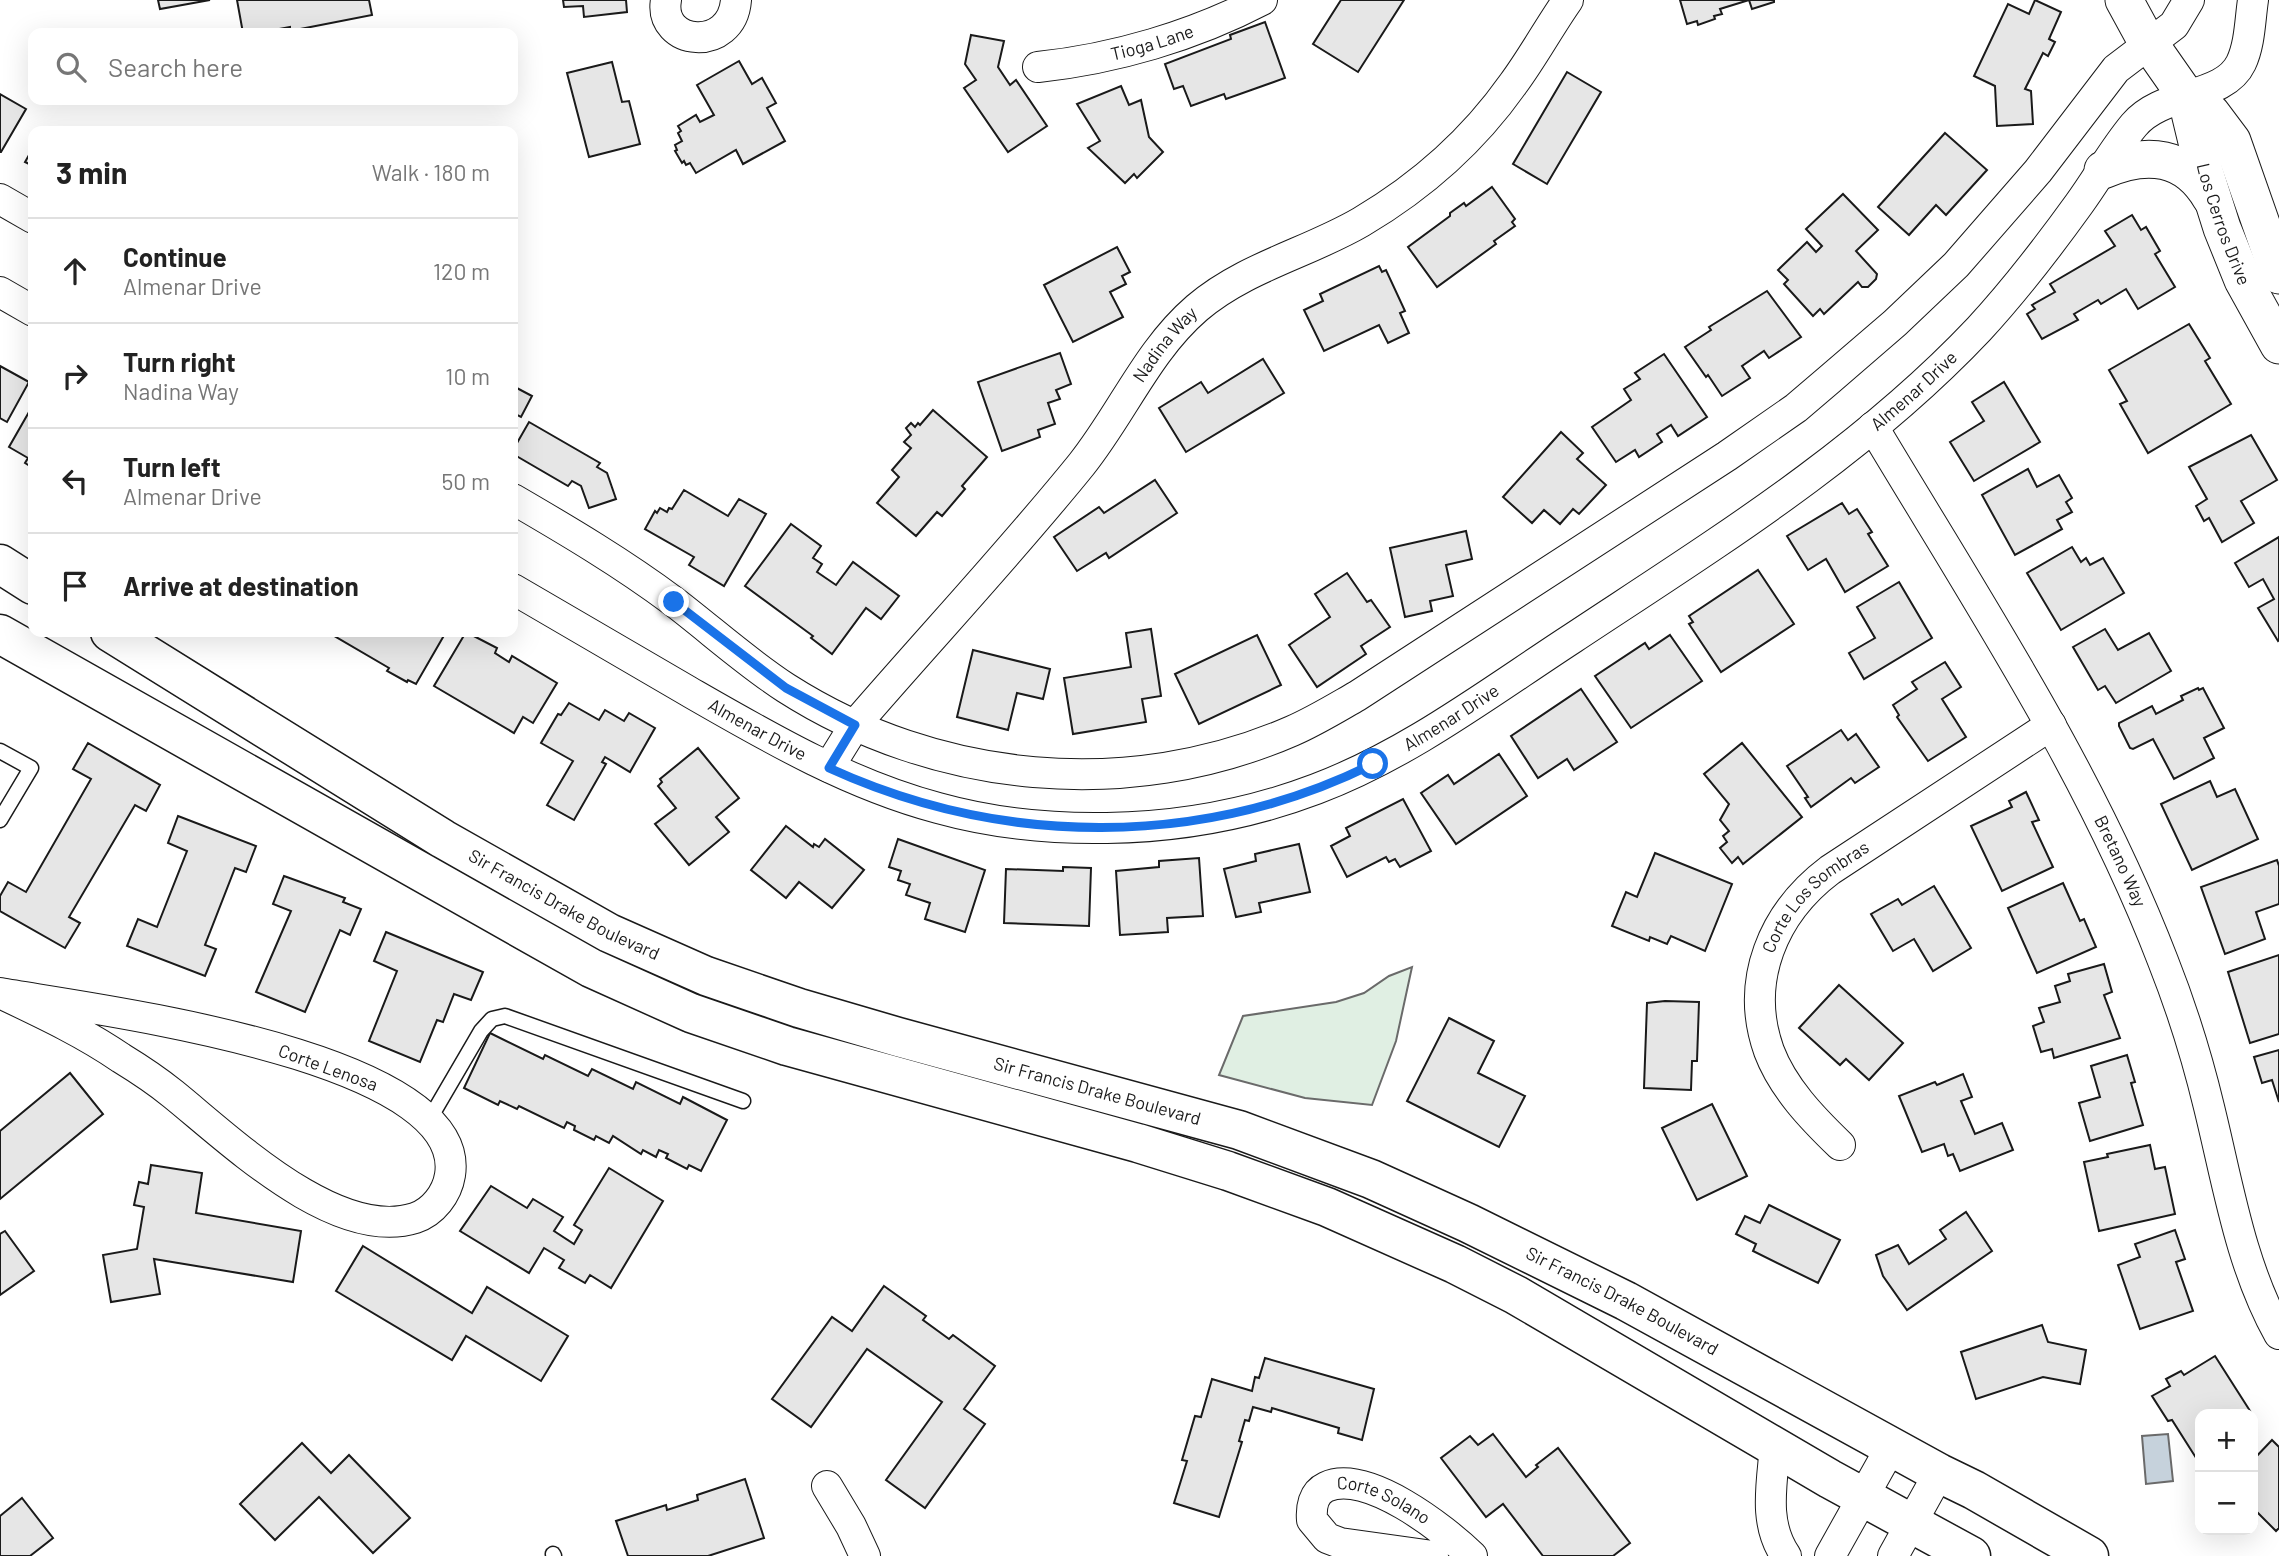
<!DOCTYPE html>
<meta charset="utf-8">
<style>
:root{--surface:#fff;--page:#f6f6f6;--text:#222;--muted:#767676;--line:#e0e0e0}
body{margin:0;font-family:Barlow,sans-serif;background:var(--page);color:var(--text)}
.controls{position:absolute;right:21px;bottom:21px;display:grid;overflow:hidden;border-radius:14px;box-shadow:0 7px 28px #0002}
.controls button{width:63px;height:63px;display:grid;place-items:center;padding:0;border:0;border-bottom:2px solid var(--line);background:var(--surface);color:var(--text);font:35px sans-serif}
.stop{position:absolute;width:21px;height:21px;margin:-16px;border:5px solid #1a73e8;border-radius:50%;background:#fff}
.stop.end{background:#1a73e8;border-color:#fff;box-shadow:0 2px 7px #0008}
.list{margin:0;padding:0;list-style:none}
h2{display:flex;justify-content:space-between;align-items:center;height:91px;margin:0;padding:0 28px;font-size:30px}
h2 small{font-size:23px;font-weight:400;color:var(--muted)}
.list li{display:grid;grid-template-columns:46px 1fr auto;gap:21px;align-items:center;box-sizing:border-box;height:105px;padding:0 28px;border-top:2px solid var(--line)}
.list b{display:block;font-size:26px;white-space:nowrap}
.list p{margin:0;font-size:23px;white-space:nowrap;color:var(--muted)}
.list em{font-size:23px;font-style:normal;color:var(--muted)}
.icon{flex:none;width:38px;height:38px;fill:none;stroke:currentColor;stroke-width:2;stroke-linecap:round;stroke-linejoin:round}
.map{position:relative;flex:none;width:2279px;height:1556px;overflow:hidden}
.search{position:absolute;background:var(--surface);box-shadow:0 7px 28px #0002;left:28px;top:28px;width:490px;height:77px;display:flex;align-items:center;gap:18px;box-sizing:border-box;padding:0 24px;border-radius:14px;color:var(--muted);font-size:26px}
.panel{position:absolute;background:var(--surface);box-shadow:0 7px 28px #0002;left:28px;top:126px;width:490px;height:511px;border-radius:14px}
.map>svg:first-child{display:block}
.green{fill:#e0efe3;stroke:#6a6a6a;stroke-width:2}
.water{fill:#c6d2dc;stroke:#6a6a6a;stroke-width:2}
.building{fill:#e6e6e6;stroke:#1a1a1a;stroke-width:2}
.lines{fill:none;stroke-linecap:round;stroke-linejoin:round}
.service-casing{stroke:#1a1a1a;stroke-width:17}
.minor-casing{stroke:#1a1a1a;stroke-width:32}
.tertiary-casing{stroke:#1a1a1a;stroke-width:39}
.primary-casing{stroke:#1a1a1a;stroke-width:41}
.service{stroke:#fff;stroke-width:14}
.minor{stroke:#fff;stroke-width:30}
.tertiary{stroke:#fff;stroke-width:37}
.primary{stroke:#fff;stroke-width:38}
.route{stroke:#1a73e8;stroke-width:9}
.labels{text-anchor:middle;stroke-width:5;stroke-linejoin:round;paint-order:stroke}
.street-label{font-size:18px;fill:#1a1a1a;stroke:#fff}
</style>
<div class="map">
<svg width="2279" height="1556" viewBox="0 0 2279 1556">
<rect width="100%" height="100%" fill="#fff"/>
<path class="green" d="M1412 967 1396 1041 1372 1105 1305 1098 1219 1075 1243 1016 1336 1002 1364 993 1389 976Z"/>
<path class="water" d="M2168 1434 2173 1481 2146 1484 2142 1436Z"/>
<g class="building">
<path d="M158 0H210L160 9Z"/>
<path d="M237 0H369L372 15 290 31V27L258 33H243Z"/>
<path d="M563 0H626L627 12 584 17 583 6 564 7Z"/>
<path d="M1341 0H1404L1358 72 1313 44Z"/>
<path d="M1680 0H1749L1720 9 1722 14 1714 16 1715 19 1698 25 1697 21 1687 24Z"/>
<path d="M1749 0H1774V2L1752 9Z"/>
<path d="M2035 0 2061 12 2049 39 2055 42 2048 56 2043 53 2025 89 2031 91 2033 124 1997 126 1995 86 1974 76 2008 4 2029 14Z"/>
<path d="M1265 22 1285 78 1226 99 1224 94 1191 106 1183 86 1174 89 1165 64 1231 39 1230 35Z"/>
<path d="M971 35 1004 41 998 67 1010 85 1016 80 1047 126 1008 152 964 88 976 80 965 64Z"/>
<path d="M739 61 752 84 762 78 776 103 767 108 785 141 743 164 736 150 696 173 690 163 686 165 684 161 682 163 675 151 677 150 675 145 682 141 678 133 681 131 678 126 696 115 700 122 714 115 697 85Z"/>
<path d="M612 62 622 102 629 101 640 144 589 157 567 73Z"/>
<path d="M1567 72 1601 92 1547 184 1513 164Z"/>
<path d="M1121 86 1129 105 1141 100 1149 137 1163 152 1137 178 1134 174 1125 183 1088 148 1100 141 1077 104Z"/>
<path d="M0 94 26 109 1 152H0Z"/>
<path d="M1945 133 1987 170 1946 215 1936 205 1909 235 1878 207Z"/>
<path d="M33 148V166L25 162Z"/>
<path d="M1492 187 1515 219 1512 222 1515 226 1494 241 1496 244 1437 287 1408 247 1450 216V213L1464 203 1466 206Z"/>
<path d="M1843 194 1878 230 1856 251 1877 274 1876 279 1868 287H1862L1858 282 1824 314 1820 309 1813 316 1784 284 1788 280 1778 270 1807 242 1816 252 1822 246 1806 229Z"/>
<path d="M2132 215 2141 230 2146 227 2160 251 2155 254 2175 287 2138 309 2126 289 2101 304 2098 300 2074 314 2078 320 2042 339 2027 314 2035 309 2032 305 2055 292 2050 284 2115 246 2105 231Z"/>
<path d="M1117 247 1130 272 1122 276 1126 284 1110 292 1123 317 1073 342 1044 285Z"/>
<path d="M1379 266 1382 272 1386 270 1405 311 1400 313 1409 333 1388 343 1379 325 1324 351 1304 310 1323 301 1320 294Z"/>
<path d="M1767 291 1801 337 1769 358 1764 351 1742 366 1750 378 1722 396 1708 375 1706 377 1685 347 1711 330 1709 327Z"/>
<path d="M2189 324 2210 358 2205 361 2231 404 2148 453 2120 404 2127 401 2109 370Z"/>
<path d="M1060 353 1071 384 1056 390 1060 399 1048 403 1055 424 1038 430 1040 437 1002 451 978 382Z"/>
<path d="M1664 354 1707 417 1678 436 1671 425 1657 434 1662 442 1639 457 1635 450 1616 462 1592 427 1631 400 1624 389 1640 379 1635 373Z"/>
<path d="M1263 359 1284 393 1186 452 1159 408 1201 382 1208 393Z"/>
<path d="M0 366 29 382 7 422 0 418Z"/>
<path d="M2004 382 2040 442 1974 481 1950 442 1984 421 1972 402Z"/>
<path d="M513 386 532 396 521 417 513 413Z"/>
<path d="M33 405V468L25 463 28 458 9 447Z"/>
<path d="M933 410 987 457 962 486 965 489 942 516 937 512 916 536 877 503 899 477 892 470 911 448 904 442 911 435 906 428 911 423 915 427 918 423 920 425Z"/>
<path d="M529 422 600 463 597 467 607 473 616 499 589 508 581 486 572 481 568 486 513 454V450Z"/>
<path d="M1561 432 1583 453 1577 459 1606 485 1579 514 1573 509 1560 524 1544 510 1532 523 1503 497Z"/>
<path d="M2251 435 2277 480 2241 501 2254 523 2222 542 2209 518 2204 521 2196 506 2207 499 2189 467Z"/>
<path d="M2028 469 2037 487 2059 475 2072 498 2066 502 2072 512 2057 520 2062 529 2015 555 1982 495Z"/>
<path d="M1155 480 1177 513 1109 558 1106 553 1077 571 1054 537 1099 507 1104 513Z"/>
<path d="M684 490 728 516 739 499 766 514 724 586 689 565 694 557 645 529 655 511 657 513 660 508 667 512 669 508 672 509Z"/>
<path d="M1842 503 1849 514 1857 509 1872 532 1868 534 1888 566 1845 592 1826 559 1808 570 1787 536Z"/>
<path d="M791 524 821 546 813 558 822 564 817 572 836 585 853 562 899 596 881 619 866 608 832 654 811 638 813 636 745 586Z"/>
<path d="M1466 531 1472 559 1446 565 1453 596 1430 601 1432 611 1405 617 1390 548Z"/>
<path d="M2279 537V640L2278 641 2258 608 2274 599 2263 579 2249 587 2235 563Z"/>
<path d="M2072 547 2081 562 2086 558 2090 565 2103 558 2124 593 2061 630 2027 573Z"/>
<path d="M1758 570 1794 624 1721 672 1689 624 1693 622 1689 616Z"/>
<path d="M1347 573 1367 602 1371 600 1390 627 1361 646 1366 654 1317 687 1289 645 1330 617 1315 594Z"/>
<path d="M1899 582 1932 638 1864 679 1849 653 1875 638 1857 607Z"/>
<path d="M1151 629 1161 696 1142 699 1146 722 1073 734 1064 678 1131 667 1126 633Z"/>
<path d="M2105 629 2118 650 2149 633 2171 671 2116 703 2105 686 2098 690 2073 647Z"/>
<path d="M332 632H446L416 684 408 680 407 682 387 671 389 668 331 634Z"/>
<path d="M466 632 497 648 495 653 509 662 512 656 557 683 533 723 523 717 514 733 434 686Z"/>
<path d="M1257 635 1281 685 1199 724 1175 674Z"/>
<path d="M1670 635 1702 681 1631 728 1595 676 1645 643 1649 649Z"/>
<path d="M973 650 1050 669 1043 699 1017 693 1008 730 957 717Z"/>
<path d="M1945 662 1961 687 1942 699 1966 737 1928 761 1897 717 1899 715 1893 705 1917 689 1912 682Z"/>
<path d="M2198 688 2199 690 2203 688 2224 728 2204 738 2214 758 2174 779 2153 739 2133 749 2130 748 2119 726V723L2152 706 2156 714 2183 700 2181 696Z"/>
<path d="M1581 689 1617 742 1574 770 1567 759 1538 778 1511 736Z"/>
<path d="M569 703 599 720 605 710 624 721 629 713 655 728 630 772 605 757 602 762 606 764 574 820 547 805 573 761 541 743 558 714 561 715Z"/>
<path d="M1841 730 1848 740 1856 734 1879 767 1855 783 1851 778 1811 807 1805 798 1808 797 1787 766Z"/>
<path d="M88 743 160 785 146 811 135 805 69 917 80 923 65 948 0 911V896L8 882 26 892 91 779 73 769Z"/>
<path d="M1742 743 1802 817 1743 864 1738 857 1732 863 1720 848 1727 842 1723 836 1729 831 1720 820 1729 804 1704 774Z"/>
<path d="M698 748 739 798 716 817 729 832 689 865 655 824 676 808 658 786 662 782 660 779Z"/>
<path d="M1499 754 1527 796 1456 844 1421 793 1448 775 1454 784Z"/>
<path d="M2210 781 2217 797 2235 789 2258 839 2192 870 2161 804Z"/>
<path d="M2026 792 2039 820 2032 822 2053 867 2002 891 1971 826 2012 807 2009 801Z"/>
<path d="M1403 799 1431 851 1400 867 1395 859 1389 862 1386 857 1347 877 1331 846 1350 836 1346 828Z"/>
<path d="M178 816 256 846 246 872 235 868 205 945 216 949 205 976 127 946 138 919 157 927 187 851 168 843Z"/>
<path d="M786 826 813 847 814 844 819 847 825 839 864 870 832 908 799 882 786 898 751 870Z"/>
<path d="M898 839 985 870 965 932 925 919 930 903 906 895 910 884 898 880 901 871 889 867Z"/>
<path d="M1299 844 1310 892 1259 903 1261 912 1236 917 1224 869 1256 861 1255 854Z"/>
<path d="M1655 853 1732 884 1705 951 1671 936 1667 944 1650 937 1649 941 1612 926 1626 892 1637 897Z"/>
<path d="M1199 858 1203 916 1167 918 1168 932 1120 935 1116 871 1159 867V861Z"/>
<path d="M2277 860 2279 866V904L2256 912 2265 939 2225 954 2201 887Z"/>
<path d="M1063 867 1091 868 1089 926 1004 923 1006 869 1063 871Z"/>
<path d="M284 876 345 898 343 902 361 909 350 935 340 930 305 1012 256 992 291 911 273 904Z"/>
<path d="M2063 883 2080 921 2084 919 2096 947 2037 973 2008 908Z"/>
<path d="M1934 886 1971 948 1933 971 1914 939 1893 951 1871 914 1898 899 1902 905Z"/>
<path d="M386 932 483 972 471 1000 454 994 443 1022 437 1020 420 1062 369 1041 397 971 374 961Z"/>
<path d="M2279 955V1034L2250 1043 2228 972Z"/>
<path d="M2104 964 2112 992 2104 995 2120 1038 2054 1058 2052 1049 2041 1052 2033 1026 2044 1022 2039 1008 2060 1002 2055 986 2070 981 2068 974Z"/>
<path d="M1839 985 1903 1043 1869 1080 1846 1059 1840 1065 1799 1028Z"/>
<path d="M1665 1001 1699 1002 1697 1061H1692L1691 1090 1644 1088 1647 1003Z"/>
<path d="M1449 1018 1494 1041 1478 1073 1525 1096 1499 1147 1407 1101Z"/>
<path d="M490 1033 543 1059 545 1055 588 1076 592 1069 633 1089 636 1082 680 1104 683 1097 727 1120 701 1171 689 1165 687 1169 666 1158 668 1154 659 1150 656 1157 643 1150 641 1154 613 1136 609 1143 596 1136 594 1140 574 1130 575 1126 567 1122 564 1128 519 1106 517 1109 500 1101 498 1105 464 1088Z"/>
<path d="M2279 1050V1102L2272 1080 2262 1083 2254 1057Z"/>
<path d="M2127 1055 2135 1082 2131 1083 2143 1125 2090 1141 2079 1103 2100 1097 2091 1066Z"/>
<path d="M70 1073 103 1114 0 1199V1131Z"/>
<path d="M1963 1074 1972 1097 1961 1101 1975 1134 2002 1123 2013 1150 1960 1171 1953 1154 1948 1156 1944 1144 1922 1152 1899 1096 1935 1082 1937 1085Z"/>
<path d="M1712 1104 1747 1176 1697 1200 1662 1128Z"/>
<path d="M2150 1145 2155 1169 2165 1167 2175 1214 2099 1231 2084 1162 2108 1157 2107 1154Z"/>
<path d="M151 1165 202 1173 196 1213 301 1231 293 1282 154 1259 160 1294 111 1302 103 1255 137 1249 144 1207 134 1205 139 1182 148 1184Z"/>
<path d="M609 1168 663 1201 611 1288 590 1275 585 1283 559 1268 564 1260 544 1248 529 1273 460 1231 491 1186 527 1208 533 1199 563 1217 554 1231 574 1244 582 1230 574 1225Z"/>
<path d="M1769 1205 1840 1240 1818 1283 1753 1251 1756 1244 1736 1234 1745 1216 1760 1223Z"/>
<path d="M1966 1212 1992 1251 1907 1310 1883 1276 1876 1255 1898 1245 1909 1264 1946 1239 1940 1230Z"/>
<path d="M2175 1230 2185 1259 2176 1262 2193 1311 2140 1329 2118 1265 2140 1257 2135 1244Z"/>
<path d="M5 1231 34 1271 0 1295V1234Z"/>
<path d="M363 1246 472 1313 487 1287 568 1336 541 1381 466 1336 452 1360 336 1291Z"/>
<path d="M884 1286 926 1316 923 1320 949 1339 953 1335 995 1366 964 1409 985 1424 925 1508 886 1480 942 1402 867 1349 811 1427 772 1399 832 1317 852 1331Z"/>
<path d="M2042 1325 2048 1342 2086 1350 2080 1384 2043 1377 1976 1399 1961 1352Z"/>
<path d="M2215 1356 2252 1414H2200V1459L2198 1461 2172 1420 2168 1421 2152 1396 2170 1386 2166 1379 2181 1371 2184 1375Z"/>
<path d="M1265 1358 1374 1389 1362 1440 1338 1433 1339 1428 1272 1408 1271 1412 1253 1407 1249 1421 1245 1420 1239 1441 1242 1442 1219 1517 1174 1503 1187 1461 1182 1460 1195 1416 1201 1417 1212 1379 1252 1391 1255 1377 1259 1378Z"/>
<path d="M1493 1434 1526 1477 1538 1467 1536 1465 1558 1448 1630 1543 1613 1556H1543L1503 1504 1486 1517 1441 1458 1470 1436 1478 1445Z"/>
<path d="M2272 1440 2279 1447V1528L2276 1531 2253 1508V1460Z"/>
<path d="M302 1443 331 1473 349 1455 410 1518 373 1553 319 1497 275 1540 240 1504Z"/>
<path d="M745 1479 764 1538 708 1556H628L616 1521 666 1505 667 1510 698 1500 697 1495Z"/>
<path d="M22 1498 53 1538 30 1556H0V1516Z"/>
</g>
<g class="lines">
<defs>
<g id="service">
<path d="M0 751 31 768 0 820"/>
<path d="M429 1120 481 1031 492 1019 505 1016 743 1101"/>
<path d="M553 1554 554 1556"/>
</g>
<g id="minor">
<path d="M666 0C658 46 732 53 736 0"/>
<path id="s1" d="M1038 67C1114 59 1193 36 1262 0"/>
<path d="M0 199 33 218"/>
<path d="M0 292 33 311"/>
<path id="s2" d="M1873 427C1977 601 2090 771 2163 961 2182 1009 2197 1057 2209 1107 2228 1184 2240 1264 2279 1334"/>
<path d="M513 499C568 531 622 563 673 601 711 630 746 662 786 688 936 784 1129 802 1292 731 1315 721 1336 708 1357 696L1727 456 1796 408 1830 379 1895 323 1956 265 2038 171 2116 69 2174 25 2189 0"/>
<path id="s3" d="M513 589C571 623 630 657 688 691 768 737 848 784 938 808 992 823 1052 829 1107 828 1178 827 1250 814 1316 789 1409 754 1490 692 1573 638 1715 544 1861 454 1979 329 2015 290 2048 247 2079 204 2098 178 2113 150 2134 125 2162 91 2224 99 2241 63 2250 44 2250 20 2253 0"/>
<path id="s4" d="M829 767 855 725C930 638 1009 554 1081 465 1122 414 1147 351 1197 308 1245 267 1308 253 1361 222 1422 186 1472 142 1513 84 1533 57 1549 27 1568 0"/>
<path d="M0 993C82 1008 469 1054 450 1175 447 1194 433 1212 415 1218 336 1243 230 1140 173 1094 157 1081 139 1069 121 1058 83 1032 42 1013 0 993Z"/>
<path id="s5" d="M1840 1145C1812 1118 1783 1088 1769 1051 1744 981 1773 913 1830 870L2051 725"/>
<path d="M1775 1446C1772 1484 1763 1523 1786 1556"/>
<path d="M827 1486 851 1526 865 1556"/>
<path id="s6" d="M1433 1556 1340 1543 1327 1538 1312 1520C1311 1508 1313 1493 1326 1487 1366 1468 1444 1529 1472 1556"/>
<path d="M1830 1556 1891 1447"/>
<path d="M1893 1556 1939 1473"/>
</g>
<g id="tertiary">
<path id="s7" d="M2124 0 2142 33 2186 96 2204 171 2222 228 2243 280 2279 345"/>
<path d="M2186 96 2211 113 2232 141 2279 275"/>
<path d="M2103 170C2147 151 2186 155 2211 198"/>
</g>
<g id="primary">
<path d="M0 564 33 585"/>
<path id="s8" d="M110 632 443 839 609 933 706 976 799 1008 898 1037 1239 1130 1371 1179 1468 1223 1626 1301 1939 1473 1974 1490 2089 1556"/>
<path d="M0 634 591 968 691 1013 787 1046 1138 1143 1228 1171 1327 1207 1455 1264 1516 1295 1830 1479 1971 1556"/>
</g>
</defs>
<use href="#service" class="service-casing"/>
<use href="#minor" class="minor-casing"/>
<use href="#tertiary" class="tertiary-casing"/>
<use href="#primary" class="primary-casing"/>
<use href="#service" class="service"/>
<use href="#minor" class="minor"/>
<use href="#tertiary" class="tertiary"/>
<use href="#primary" class="primary"/>
</g>
<g class="lines">
<path class="route" d="M674 602 786 688 855 725 829 768C1002 847 1201 849 1373 764"/>
</g>
<g class="labels">
<g class="street-label">
<text dy="6" stroke="none"><textPath href="#s1" startOffset="117">Tioga Lane</textPath></text>
<text dy="6" stroke="none"><textPath href="#s7" startOffset="248">Los Cerros Drive</textPath></text>
<text dy="6" stroke="none"><textPath href="#s4" startOffset="541">Nadina Way</textPath></text>
<text dy="6" stroke="none"><textPath href="#s3" startOffset="1584">Almenar Drive</textPath></text>
<text dy="6" stroke="none"><textPath href="#s3" startOffset="1017">Almenar Drive</textPath></text>
<text dy="6" stroke="none"><textPath href="#s3" startOffset="282">Almenar Drive</textPath></text>
<text dy="6" stroke="none"><textPath href="#s2" startOffset="500">Bretano Way</textPath></text>
<text dy="6" stroke="none"><textPath href="#s5" startOffset="294">Corte Los Sombras</textPath></text>
<text dy="6" stroke="none"><textPath href="#s8" startOffset="530">Sir Francis Drake Boulevard</textPath></text>
<text transform="translate(328 1068) rotate(20)" y="6">Corte Lenosa</text>
<text dy="6" stroke="none"><textPath href="#s8" startOffset="1097">Sir Francis Drake Boulevard</textPath></text>
<text dy="6" stroke="none"><textPath href="#s8" startOffset="1664">Sir Francis Drake Boulevard</textPath></text>
<text dy="6" stroke="none"><textPath href="#s6" startOffset="231">Corte Solano</textPath></text>
</g>
</g>
</svg>
<div class="controls">
<button>+</button>
<button>−</button>
</div>
<div class="stop" style="left:1373px;top:764px"></div>
<div class="stop end" style="left:674px;top:602px"></div>
<div class="search"><svg class="icon" aria-label="search" viewBox="0 0 24 24"><circle cx="10" cy="10" r="6"/><path d="M15 15l6 6"/></svg>Search here</div>
<section class="panel">
<h2>3 min<small>Walk · 180 m</small></h2>
<ul class="list">
<li><svg class="icon" aria-label="ahead" viewBox="0 0 24 24"><path d="M12 20V5M6 11l6-6 6 6"/></svg><div><b>Continue</b><p>Almenar Drive</p></div><em>120 m</em></li>
<li><svg class="icon" aria-label="right" viewBox="0 0 24 24"><path d="M7 20v-9h11M14 6l5 5-5 5"/></svg><div><b>Turn right</b><p>Nadina Way</p></div><em>10 m</em></li>
<li><svg class="icon" aria-label="left" viewBox="0 0 24 24"><path d="M17 20v-9H6M10 6l-5 5 5 5"/></svg><div><b>Turn left</b><p>Almenar Drive</p></div><em>50 m</em></li>
<li><svg class="icon" aria-label="arrive" viewBox="0 0 24 24"><path d="M6 21V4h12l-3 4 3 4H6"/></svg><div><b>Arrive at destination</b></div></li>
</ul>
</section>
</div>
